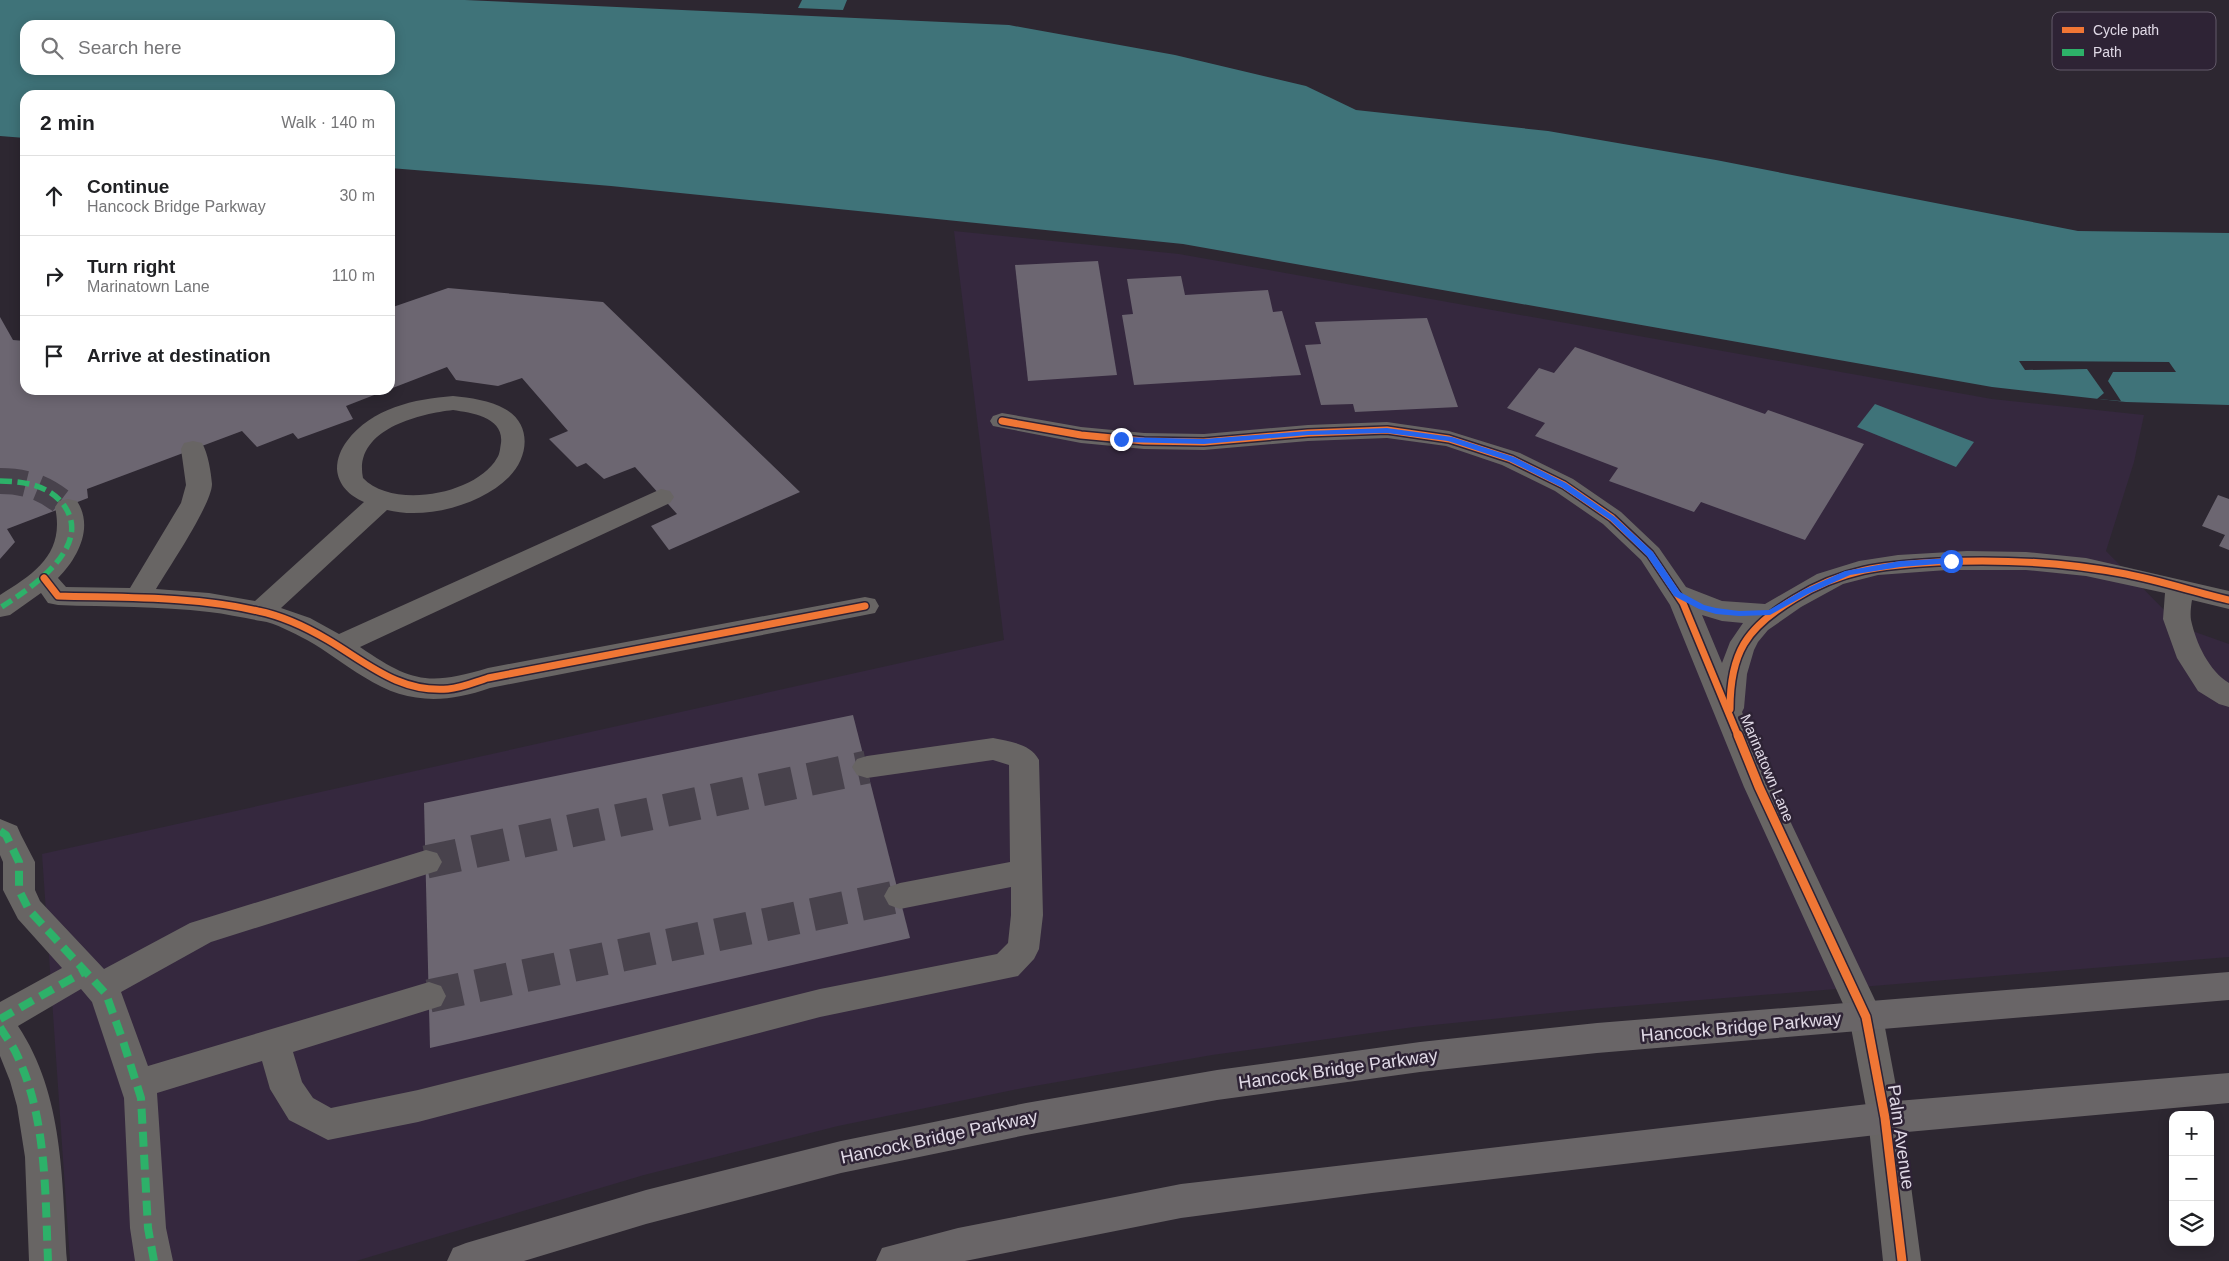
<!DOCTYPE html>
<meta charset="utf-8">
<style>
:root{--surface:#fff;--page:#f2f2f2;--text:#202124;--muted:#757577;--line:#e0e0e0}
body{margin:0;font-family:Arial,sans-serif;background:var(--page);color:var(--text)}
.controls{position:absolute;right:15px;bottom:15px;display:grid;overflow:hidden;border-radius:10px;box-shadow:0 2px 12px #0003}
.controls button{width:45px;height:45px;display:grid;place-items:center;padding:0;border:0;border-bottom:1px solid var(--line);background:var(--surface);color:var(--text);font:25px sans-serif}
.stop{position:absolute;width:15px;height:15px;margin:-11px;border:4px solid #2563eb;border-radius:50%;background:#fff}
.stop.end{background:#2563eb;border-color:#fff;box-shadow:0 1px 5px #0008}
.list{margin:0;padding:0;list-style:none}
h2{display:flex;justify-content:space-between;align-items:center;height:65px;margin:0;padding:0 20px;font-size:21px}
h2 small{font-size:16px;font-weight:400;color:var(--muted)}
.list li{display:grid;grid-template-columns:32px 1fr auto;gap:15px;align-items:center;box-sizing:border-box;height:80px;padding:0 20px;border-top:1px solid var(--line)}
.list b{display:block;font-size:19px;white-space:nowrap}
.list p{margin:0;font-size:16px;white-space:nowrap;color:var(--muted)}
.list em{font-size:16px;font-style:normal;color:var(--muted)}
.icon{flex:none;width:28px;height:28px;fill:none;stroke:currentColor;stroke-width:2;stroke-linecap:round;stroke-linejoin:round}
.map{position:relative;flex:none;width:2229px;height:1261px;overflow:hidden}
.search{position:absolute;background:var(--surface);box-shadow:0 2px 12px #0003;left:20px;top:20px;width:375px;height:55px;display:flex;align-items:center;gap:12px;box-sizing:border-box;padding:0 18px;border-radius:15px;color:var(--muted);font-size:19px}
.panel{position:absolute;background:var(--surface);box-shadow:0 2px 12px #0003;left:20px;top:90px;width:375px;height:305px;border-radius:15px}
.map>svg:first-child{display:block}
.built{fill:#35283e}
.water{fill:#3f7379;fill-rule:evenodd}
.pier{fill:#2d2731}
.building{fill:#6c6671}
.lines{fill:none;stroke-linecap:round;stroke-linejoin:round}
.minor-tunnel-far1{stroke:#48424c;stroke-width:26;stroke-dasharray:26 13;stroke-linecap:butt}
.minor-tunnel{stroke:#48424c;stroke-width:33;stroke-dasharray:33 16;stroke-linecap:butt}
.minor{fill:#686564;fill-rule:evenodd}
.major{fill:#696567;fill-rule:evenodd}
.quiet-far1{stroke:#2db169;stroke-width:5.5;stroke-dasharray:12 5.5;stroke-linecap:butt}
.quiet{stroke:#2db169;stroke-width:8;stroke-dasharray:15 8;stroke-linecap:butt}
.cycleway-far1-casing{stroke:#2e2335;stroke-width:10}
.cycleway-casing{stroke:#2e2335;stroke-width:12}
.cycleway-far1{stroke:#f07635;stroke-width:7}
.cycleway{stroke:#f07635;stroke-width:9}
.route{fill:#2563eb}
.labels{text-anchor:middle;stroke-width:5;stroke-linejoin:round;paint-order:stroke}
.street-label{font-size:15px;fill:#e0d9e6;stroke:#2e2335}
.near-street-label{font-size:18px;fill:#e0d9e6;stroke:#2e2335}
.key{fill:#2e2335;stroke:#635a6a;stroke-width:1}
.key-label{font-size:14px;fill:#e0d9e6}
</style>
<div class="map">
<svg width="2229" height="1261" viewBox="0 0 2229 1261">
<rect width="100%" height="100%" fill="#2d2731"/>
<path class="built" d="M954 231 1179 254 1992 399 2144 415 2134 462 2106 551 2181 627 2229 644V957L1590 1009 1414 1027 1212 1055 1023 1088 838 1126 644 1175 356 1261H70L42 854 1004 640Z"/>
<g class="water">
<path d="M0 0H465L1009 25 1175 55 1306 86 1356 110 1548 131 1716 160 2078 231 2229 233V405L2126 402 1992 387 1183 244 611 186 390 168V95H25V138L0 136ZM25 25H390V70H25Z"/>
<path d="M802 0H847L843 10 798 8Z"/>
<path d="M1875 404 1974 442 1956 467 1857 427Z"/>
</g>
<path class="pier" d="M2019 361 2169 362 2176 372H2113L2108 381 2121 401 2097 399 2104 393 2087 369 2025 370Z"/>
<g class="building">
<path d="M1098 261 1117 375 1028 381 1015 265Z"/>
<path d="M1181 276 1185 295 1268 290 1273 312 1282 311 1301 375 1134 385 1122 315 1133 314 1127 279Z"/>
<path d="M448 288 603 302 800 492 669 550 651 526 677 514 635 467 604 479 586 463 577 467 549 439 568 431 522 378 498 386 456 380 447 367 390 389V308Z"/>
<path d="M0 317 13 340 25 341V390H387L346 406 353 419 298 439 293 433 257 447 242 431 87 489 88 498 7 529 15 542 0 559Z"/>
<path d="M1427 318 1458 407 1355 412 1353 404 1321 405 1305 345 1321 344 1315 322Z"/>
<path d="M1575 347 1765 414 1768 410 1864 444 1805 540 1701 502 1694 512 1609 481 1618 468 1535 436 1545 423 1507 408 1539 368 1554 373Z"/>
<path d="M2218 495 2229 499V550L2219 546 2225 535 2202 526Z"/>
<path d="M853 715 910 938 430 1048 424 803Z"/>
</g>
<g class="lines">
<path class="minor-tunnel-far1" d="M0 481C28 481 47 489 68 507"/>
<g class="minor-tunnel">
<path d="M426 862 867 767"/>
<path d="M429 996 900 896"/>
</g>
<g class="minor">
<path d="M453 396C470 398 490 400 505 409 532 424 529 457 509 477 481 505 426 520 387 510L281 608 310 618 339 634 661 489 670 491 674 497 670 503 360 647C411 682 428 686 488 668L865 597 875 599 879 606 875 613 865 615 490 688C444 704 406 704 364 677 344 665 327 651 307 640 293 633 276 623 261 621 244 618 227 614 209 612 159 606 109 607 58 605L48 603 41 593 10 615 0 617V595C36 573 65 553 55 507L59 501 68 499 77 501C94 527 78 558 58 578L66 587 130 588 181 503 186 485 181 449 184 443 193 441 202 443C208 453 211 472 212 484 212 504 168 569 156 589L209 593 255 601 364 502C350 496 338 485 337 469 337 458 341 449 347 441 372 408 414 399 453 396ZM453 410C472 413 504 417 501 443 500 448 500 454 497 458 477 494 393 510 363 478 353 430 418 414 453 410Z"/>
<path d="M1002 413 1081 427 1144 433 1204 434 1308 425 1387 422 1449 431 1520 453 1573 479 1621 512 1659 548 1686 587 1722 601 1765 604 1817 574 1859 561 1898 555 1967 551 2026 552 2086 558 2229 591V609L2192 600C2191 606 2190 614 2191 620 2196 643 2209 671 2229 683V707L2219 704 2198 691 2177 658 2163 619 2165 593 2086 576 2026 570H1947L1878 575 1843 584 1801 607 1768 630 1758 642 1754 650 1747 674 1744 708 1742 712 1774 787 1883 1017 1902 1118 1921 1261H1883L1868 1118 1849 1017 1744 787 1670 605 1641 560 1603 524 1555 491 1502 465 1446 446 1387 438 1308 441 1204 450 1144 449 1081 443 993 426 990 421 993 416ZM1702 615 1722 621 1743 623 1730 642 1722 663Z"/>
<path d="M993 738C1010 742 1030 743 1039 760L1043 915 1039 949 1034 959 1018 976 820 1017 418 1122 328 1140 289 1120 270 1089 262 1061 157 1093 166 1228 173 1261H135L130 1228 124 1098 92 1002 81 989 18 1026C64 1095 62 1181 67 1261H29L25 1157 17 1106 10 1081 0 1056V1002L62 968 18 919 3 890V862L0 855V819L17 826 21 835 35 862V890L40 901 104 969 190 923 426 850 437 853 442 862 437 871 211 942 121 992 148 1066 429 982 441 986 446 996 441 1006 293 1052 302 1082 313 1098 331 1108 418 1090 820 989 997 954 1008 943 1011 915V887L900 909 889 905 884 896 889 887 900 883 1010 862 1009 765 993 760 867 778 857 775 852 767 857 759 867 756Z"/>
</g>
<g class="major">
<path d="M2229 972V1000L1597 1053 1420 1072 1217 1100 1026 1135 841 1173 646 1224 524 1261H447L453 1248 466 1243 646 1190 841 1141 1026 1103 1217 1070 1420 1042 1597 1023Z"/>
<path d="M2229 1073V1103L1885 1134 1372 1193 1181 1218 965 1261H876L882 1248 958 1228 1181 1184 1885 1102Z"/>
</g>
<path class="quiet-far1" d="M0 481C23 481 48 485 63 504 95 546 31 588 0 608"/>
<g class="quiet">
<path d="M0 831 6 835 19 862V890L29 910 106 994 123 1041 141 1098 148 1228 154 1261"/>
<path d="M0 1019 85 971"/>
<path d="M0 1027C5 1036 12 1044 16 1053 47 1117 45 1192 48 1261"/>
</g>
<defs>
<g id="cycleway-far1">
<path d="M1002 421 1081 435 1144 441 1204 442 1308 433 1387 430 1449 439 1511 459 1564 485 1612 518 1650 554 1683 603 1738 736"/>
<path d="M44 578 58 596C125 598 193 596 258 611 283 616 306 627 328 640 367 663 399 693 448 689 462 688 475 682 488 678L865 606"/>
<path d="M1730 709C1730 653 1746 628 1794 599 1842 569 1883 565 1938 562 2001 559 2064 562 2126 574 2161 581 2195 592 2229 600"/>
</g>
<path id="cycleway" d="M1738 735 1759 787 1866 1017 1885 1118 1902 1261"/>
</defs>
<use href="#cycleway-far1" class="cycleway-far1-casing"/>
<use href="#cycleway" class="cycleway-casing"/>
<use href="#cycleway-far1" class="cycleway-far1"/>
<use href="#cycleway" class="cycleway"/>
</g>
<path class="route" d="M1387 428 1452 437 1514 457 1566 483 1615 517 1653 552 1680 592 1704 605 1716 608 1739 611 1769 610 1803 590 1845 571 1900 561 1951 558 1955 561 1951 563 1900 567 1850 575 1808 594 1770 615 1739 616 1716 614 1699 609 1674 596 1647 556 1610 520 1561 487 1509 461 1448 441 1387 433 1308 435 1204 444 1121 442 1118 439 1121 437 1204 439 1308 431Z"/>
<g class="labels">
<g class="street-label">
<text transform="translate(1767 768) rotate(67)" y="5">Marinatown Lane</text>
</g>
<g class="near-street-label">
<text transform="translate(1741 1027) rotate(-5)" y="6">Hancock Bridge Parkway</text>
<text transform="translate(1338 1069) rotate(-8)" y="6">Hancock Bridge Parkway</text>
<text transform="translate(939 1137) rotate(-12)" y="6">Hancock Bridge Parkway</text>
<text transform="translate(1901 1137) rotate(82)" y="6">Palm Avenue</text>
</g>
</g>
<rect x="2052" y="12" width="164" height="58" rx="8" class="key"/>
<rect x="2062" y="27" width="22" height="6" fill="#f07635"/>
<rect x="2062" y="49" width="22" height="7" fill="#2db169"/>
<g class="key-label">
<text x="2093" y="35">Cycle path</text>
<text x="2093" y="57">Path</text>
</g>
</svg>
<div class="controls">
<button>+</button>
<button>−</button>
<button><svg class="icon" aria-label="layers" viewBox="0 0 24 24"><path d="M12 4l9 5-9 5-9-5zM3 14l9 5 9-5"/></svg></button>
</div>
<div class="stop" style="left:1951px;top:561px"></div>
<div class="stop end" style="left:1121px;top:439px"></div>
<div class="search"><svg class="icon" aria-label="search" viewBox="0 0 24 24"><circle cx="10" cy="10" r="6"/><path d="M15 15l6 6"/></svg>Search here</div>
<section class="panel">
<h2>2 min<small>Walk · 140 m</small></h2>
<ul class="list">
<li><svg class="icon" aria-label="ahead" viewBox="0 0 24 24"><path d="M12 20V5M6 11l6-6 6 6"/></svg><div><b>Continue</b><p>Hancock Bridge Parkway</p></div><em>30 m</em></li>
<li><svg class="icon" aria-label="right" viewBox="0 0 24 24"><path d="M7 20v-9h11M14 6l5 5-5 5"/></svg><div><b>Turn right</b><p>Marinatown Lane</p></div><em>110 m</em></li>
<li><svg class="icon" aria-label="arrive" viewBox="0 0 24 24"><path d="M6 21V4h12l-3 4 3 4H6"/></svg><div><b>Arrive at destination</b></div></li>
</ul>
</section>
</div>
